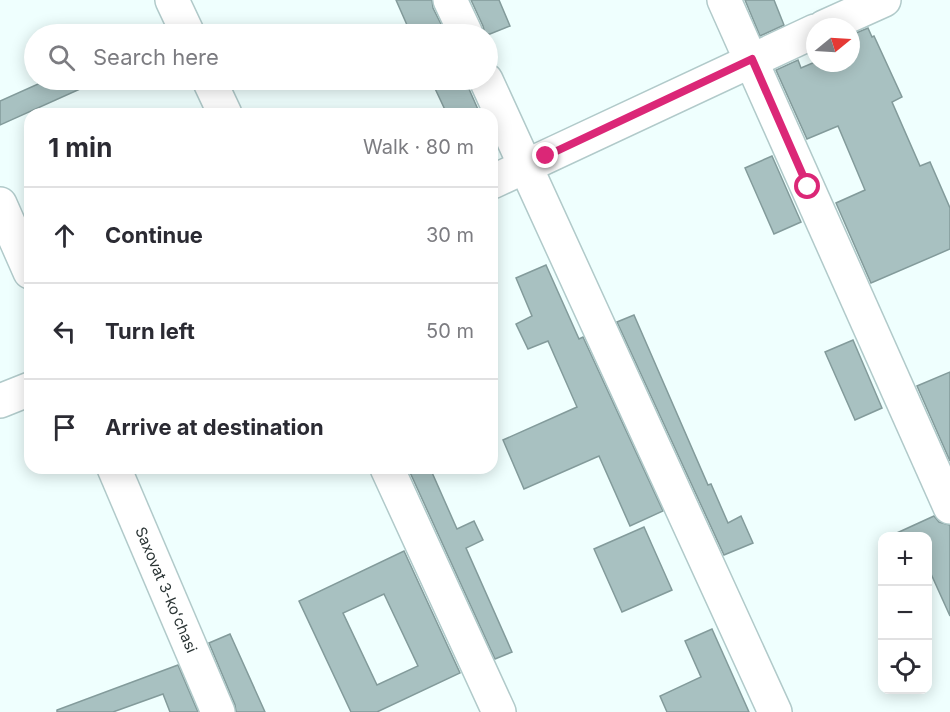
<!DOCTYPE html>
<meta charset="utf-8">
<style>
:root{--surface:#fff;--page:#f7f7f7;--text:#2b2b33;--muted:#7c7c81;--line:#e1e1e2}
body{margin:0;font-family:Inter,sans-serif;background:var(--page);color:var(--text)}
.controls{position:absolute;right:18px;bottom:18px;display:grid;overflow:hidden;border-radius:12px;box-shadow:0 3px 15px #0003}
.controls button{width:54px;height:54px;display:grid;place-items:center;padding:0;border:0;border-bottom:2px solid var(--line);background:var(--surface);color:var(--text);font:30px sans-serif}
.compass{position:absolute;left:806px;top:18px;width:54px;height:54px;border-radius:50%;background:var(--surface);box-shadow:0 3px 15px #0003;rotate:72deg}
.stop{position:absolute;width:18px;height:18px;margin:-14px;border:4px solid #db2777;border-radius:50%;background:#fff}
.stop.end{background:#db2777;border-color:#fff;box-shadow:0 2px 6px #0008}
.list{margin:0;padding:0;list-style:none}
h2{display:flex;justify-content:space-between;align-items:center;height:78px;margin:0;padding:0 24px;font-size:26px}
h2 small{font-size:20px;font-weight:400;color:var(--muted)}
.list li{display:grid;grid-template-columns:39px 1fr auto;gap:18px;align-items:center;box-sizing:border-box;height:96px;padding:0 24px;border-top:2px solid var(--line)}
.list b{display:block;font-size:22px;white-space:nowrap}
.list em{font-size:20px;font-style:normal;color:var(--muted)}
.icon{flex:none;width:33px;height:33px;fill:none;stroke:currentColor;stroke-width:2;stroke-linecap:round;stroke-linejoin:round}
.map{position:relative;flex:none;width:950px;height:712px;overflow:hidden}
.search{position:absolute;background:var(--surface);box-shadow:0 3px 15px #0003;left:24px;top:24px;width:474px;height:66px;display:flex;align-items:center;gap:15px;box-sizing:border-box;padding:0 21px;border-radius:33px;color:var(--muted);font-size:22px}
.panel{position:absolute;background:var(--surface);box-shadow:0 3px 15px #0003;left:24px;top:108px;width:474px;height:366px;border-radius:18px}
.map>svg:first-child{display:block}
.building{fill:#a8c1c1;stroke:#839b9b;stroke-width:1.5;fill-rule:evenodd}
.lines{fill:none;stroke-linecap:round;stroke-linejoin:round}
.minor-casing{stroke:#b1caca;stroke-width:36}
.minor{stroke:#fff;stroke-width:33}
.route{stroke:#db2777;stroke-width:8}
.labels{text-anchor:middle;stroke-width:6;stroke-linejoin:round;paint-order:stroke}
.street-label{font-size:15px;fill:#2a3434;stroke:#fff}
</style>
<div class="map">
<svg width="950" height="712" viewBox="0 0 950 712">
<rect width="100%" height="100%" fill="#effffe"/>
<g class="building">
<path d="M396 0H432L433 8 446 34H411Z"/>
<path d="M471 0H499L510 26 490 34H485L483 26Z"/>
<path d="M745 0H774L784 25 760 36Z"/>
<path d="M868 28 872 37 874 36 902 97 892 102 920 166 930 162 950 208V249L871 283 836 203 865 190 838 126 807 139 776 70 798 60 801 68 815 62 851 63V35Z"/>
<path d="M47 80H100L0 125V101Z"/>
<path d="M431 80H465L480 114H447Z"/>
<path d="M772 156 801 222 774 234 745 168Z"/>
<path d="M546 265 579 339 583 337 663 511 630 526 599 456 524 489 503 440 577 407 548 341 528 349 516 324 532 316 516 278Z"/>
<path d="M634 315 708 485 711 484 728 523 741 516 753 543 724 555 617 322Z"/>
<path d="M853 340 882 408 855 420 825 352Z"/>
<path d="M950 372V461L917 386Z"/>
<path d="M408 468H430L457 529 474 521 483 540 466 548 512 652 495 659Z"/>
<path d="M934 516 939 522 950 525V616L927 565V537H888Z"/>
<path d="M644 527 672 590 622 612 594 549Z"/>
<path d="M404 551 460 673 377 712H351L299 601ZM384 594 418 666 377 685 343 613Z"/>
<path d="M712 629 749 712H667L660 696 701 677 685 641Z"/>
<path d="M230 634 265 712H236L235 705 209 643Z"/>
<path d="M178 665 198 712H170L163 694 113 712H57V710Z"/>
</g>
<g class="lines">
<defs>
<g id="minor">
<path d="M172 0 188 34"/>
<path d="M450 0 466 34"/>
<path d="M724 0 950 507"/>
<path d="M824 27 884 0"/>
<path d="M209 80 225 114"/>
<path d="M486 80 775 712"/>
<path d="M492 182 815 31"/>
<path d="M0 204 30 272"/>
<path d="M0 401 30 389"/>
<path d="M114 468 218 712"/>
<path d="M387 468 499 712"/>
</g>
</defs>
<use href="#minor" class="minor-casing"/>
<use href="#minor" class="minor"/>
</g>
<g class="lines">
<path class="route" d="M546 156 752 59 808 187"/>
</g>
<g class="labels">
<g class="street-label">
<text transform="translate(166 590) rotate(67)" y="5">Saxovat 3-koʻchasi</text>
</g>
</g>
</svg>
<div class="controls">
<button>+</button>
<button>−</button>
<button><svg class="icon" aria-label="locate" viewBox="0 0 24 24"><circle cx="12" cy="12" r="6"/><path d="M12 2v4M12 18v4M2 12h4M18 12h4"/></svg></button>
</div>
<svg class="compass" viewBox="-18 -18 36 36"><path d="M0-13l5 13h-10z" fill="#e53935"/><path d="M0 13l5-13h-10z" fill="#7c7c81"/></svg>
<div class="stop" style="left:808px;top:187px"></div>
<div class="stop end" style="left:546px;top:156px"></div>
<div class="search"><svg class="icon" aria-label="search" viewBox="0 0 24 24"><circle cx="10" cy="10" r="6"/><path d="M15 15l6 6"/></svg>Search here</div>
<section class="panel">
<h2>1 min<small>Walk · 80 m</small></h2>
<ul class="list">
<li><svg class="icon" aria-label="ahead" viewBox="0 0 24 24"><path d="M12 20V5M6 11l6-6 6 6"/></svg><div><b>Continue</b></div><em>30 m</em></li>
<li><svg class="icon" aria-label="left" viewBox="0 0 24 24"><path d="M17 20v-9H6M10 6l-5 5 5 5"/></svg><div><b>Turn left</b></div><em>50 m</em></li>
<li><svg class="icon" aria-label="arrive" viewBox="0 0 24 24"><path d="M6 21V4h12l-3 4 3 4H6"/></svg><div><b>Arrive at destination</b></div></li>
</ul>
</section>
</div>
